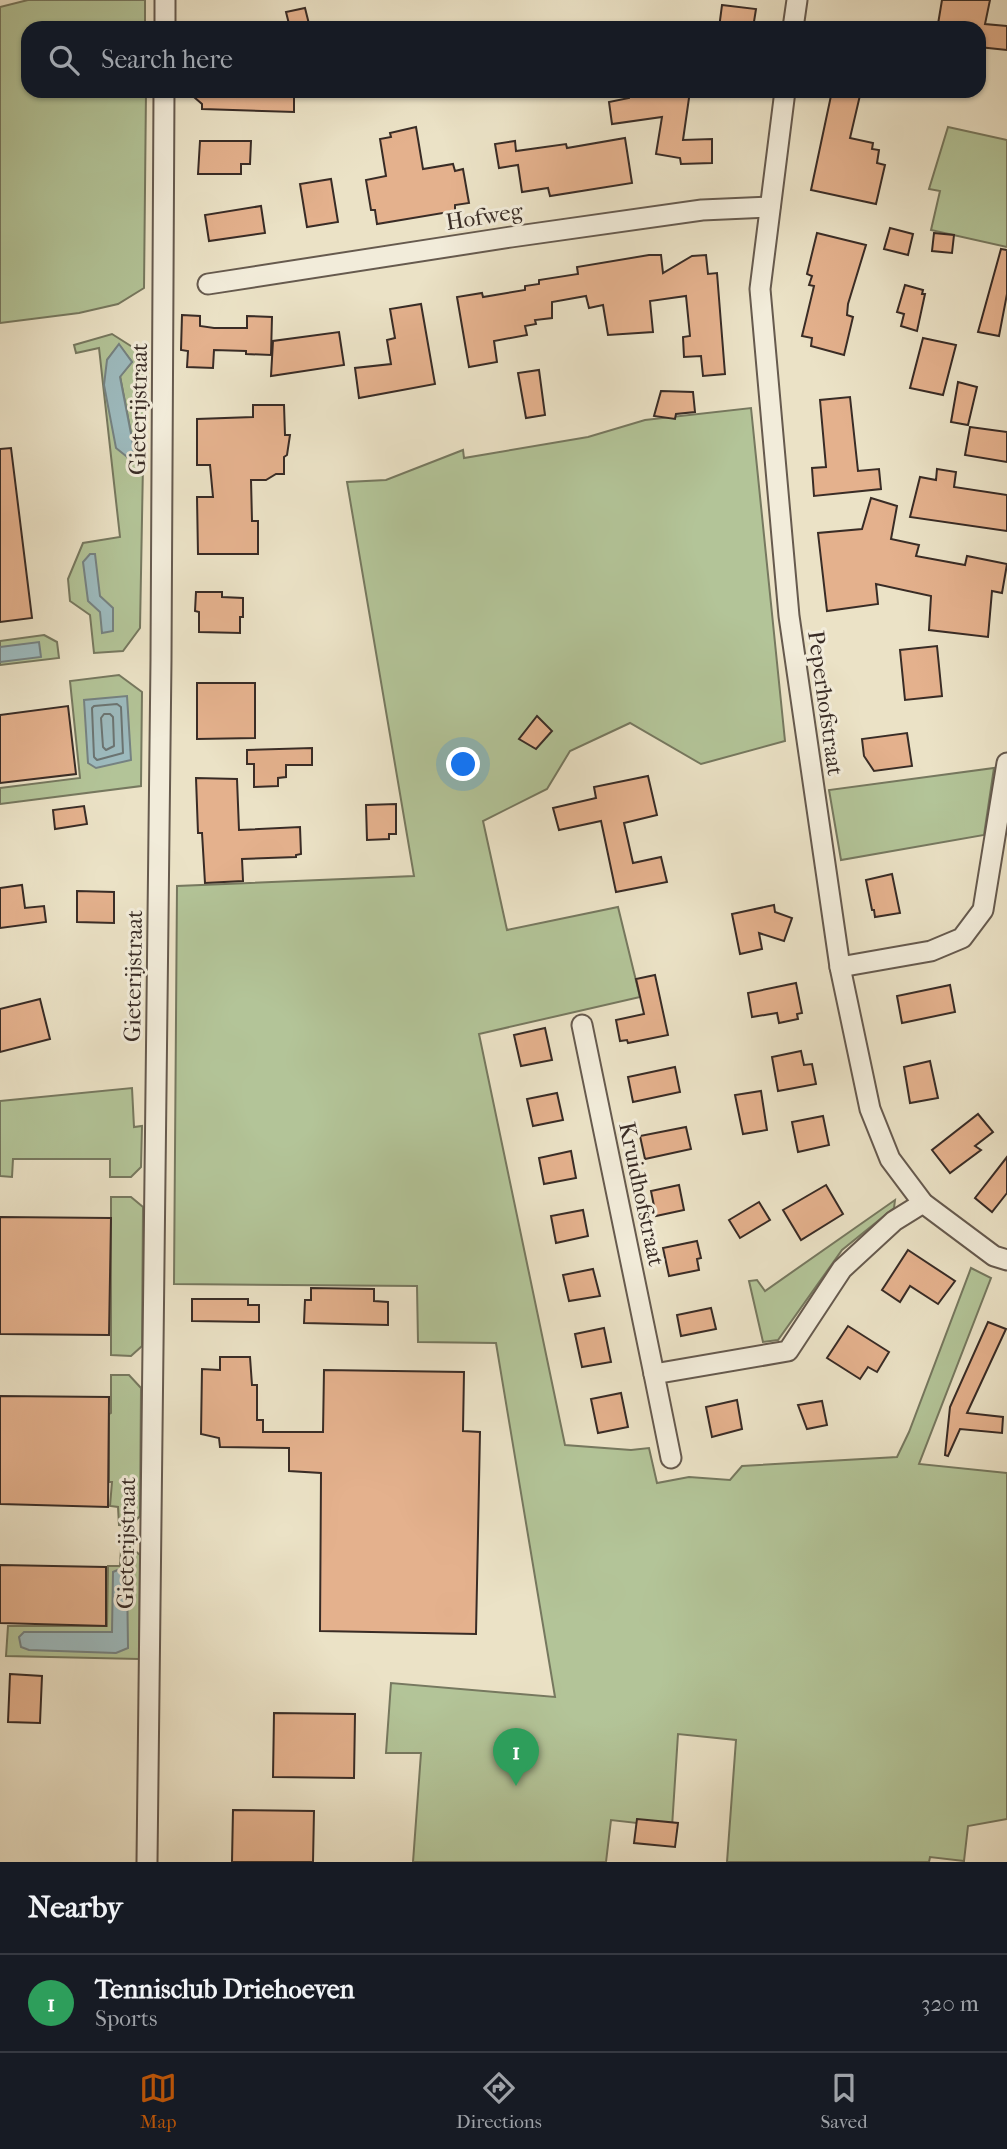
<!DOCTYPE html>
<style>
:root{--surface:#171b24;--page:#20242c;--text:#f1f3f6;--muted:#9ea1a6;--line:#363941;--accent:#b45309}
body{margin:0;font-family:"IM FELL French Canon",serif;background:var(--page);color:var(--text)}
.you{position:absolute;left:464px;top:765px;width:24px;height:24px;margin:-18px;border:5px solid #fff;border-radius:50%;background:#1a73e8;box-shadow:0 0 0 10px #1a73e833}
.badge{display:grid;place-items:center;width:46px;height:46px;border-radius:50%;background:var(--accent);color:#fff;font-size:23px;font-weight:700}
.pin{position:absolute;translate:-50% -58px;filter:drop-shadow(0 2px 4px #0008)}
.pin::after{content:'';position:absolute;top:37px;width:24px;height:21px;background:inherit;clip-path:polygon(0 0,100% 0,50% 100%)}
.list{margin:0;padding:0;list-style:none}
h2{display:flex;justify-content:space-between;align-items:center;height:91px;margin:0;padding:0 28px;font-size:30px}
h2 small{font-size:23px;font-weight:400;color:var(--muted)}
.list li{display:grid;grid-template-columns:46px 1fr auto;gap:21px;align-items:center;box-sizing:border-box;height:98px;padding:0 28px;border-top:2px solid var(--line)}
.list b{display:block;font-size:26px;white-space:nowrap}
.list p{margin:0;font-size:23px;white-space:nowrap;color:var(--muted)}
.list em{font-size:23px;font-style:normal;color:var(--muted)}
.icon{flex:none;width:38px;height:38px;fill:none;stroke:currentColor;stroke-width:2;stroke-linecap:round;stroke-linejoin:round}
.map{position:relative;flex:none;width:1007px;height:1862px;overflow:hidden}
.search{position:absolute;background:var(--surface);box-shadow:0 2px 5px #0004;left:21px;right:21px;top:21px;height:77px;display:flex;align-items:center;gap:18px;box-sizing:border-box;padding:0 24px;border-radius:21px;color:var(--muted);font-size:26px}
.sheet{height:189px;background:var(--surface)}
nav{display:flex;justify-content:space-around;align-items:center;box-sizing:border-box;height:98px;border-top:2px solid var(--line);background:var(--surface);font-size:19px;color:var(--muted)}
nav a{display:grid;justify-items:center;gap:4px}
nav .on{color:var(--accent)}
.map>svg:first-child{display:block}
.green{fill:#b3c498;stroke:#76785f;stroke-width:2;fill-rule:evenodd}
.water{fill:#9dbbbf;stroke:#758282;stroke-width:2}
.lines{fill:none;stroke-linecap:round;stroke-linejoin:round}
.shore{stroke:#6b7472;stroke-width:2}
.building{fill:#e4b18d;stroke:#392c26;stroke-width:2}
.street-casing{stroke:#665a4e;stroke-width:23}
.street{stroke:#f2ecda;stroke-width:19}
.labels{text-anchor:middle;stroke-width:6;stroke-linejoin:round;paint-order:stroke}
.street-label{font-size:23px;fill:#392c26;stroke:#f2ecda}
</style>
<div class="map">
<svg width="1007" height="1862" viewBox="0 0 1007 1862">
<rect width="100%" height="100%" fill="#ebe2c6"/>
<filter id="stains"><feTurbulence type="fractalNoise" baseFrequency=".00286" numOctaves="4"/><feColorMatrix values="0 0 0 0 .2 0 0 0 0 .09 0 0 0 0 .02 0 0 0 .5 -.17"/></filter>
<radialGradient id="worn" r=".72"><stop offset=".6" stop-color="#630" stop-opacity="0"/><stop offset="1" stop-color="#630" stop-opacity=".3"/></radialGradient>
<g class="green">
<path d="M28 0H145V28H28V91H146L144 288 118 304 79 313 0 323V7Z"/>
<path d="M948 127 1007 140V247L931 230 940 191 929 189Z"/>
<path d="M112 334 145 355 140 628 123 651 94 653 90 615 70 601 68 579 83 543 120 537 99 348 76 353 74 345ZM119 345 132 362 120 376 134 449 107 360Z"/>
<path d="M751 408 785 741 701 764 630 723 570 751 547 789 483 821 507 930 618 907 640 997 479 1034 565 1445 631 1450 649 1448 657 1483 689 1477 730 1480 742 1466 897 1457 909 1432 971 1268 991 1278 919 1464 1007 1473V1819L968 1826 964 1861 930 1857 929 1862H727L736 1740 678 1734 672 1827 611 1820 606 1862H413L421 1753H386L391 1683 555 1697 496 1343 418 1342 417 1286 174 1284 177 886 414 876 347 482 386 480 463 450 464 458 588 437 645 420Z"/>
<path d="M44 635 57 642 59 658 0 665V641Z"/>
<path d="M119 675 142 692 141 786 0 804V788L80 778 70 681Z"/>
<path d="M994 768 984 835 841 860 829 790Z"/>
<path d="M132 1088 134 1127 142 1126 141 1167 131 1177H110V1159H13L12 1177 0 1176V1101Z"/>
<path d="M111 1197H131L143 1207 142 1346 131 1356 111 1355Z"/>
<path d="M895 1200 894 1208 842 1250 778 1340 763 1342 749 1281 757 1280 765 1291Z"/>
<path d="M111 1375H129L141 1388 140 1516 131 1526 119 1525 118 1507 110 1506 112 1482H109V1414L111 1413Z"/>
<path d="M127 1544 140 1555 139 1659 6 1656 8 1626H107L108 1566H120L121 1549Z"/>
</g>
<g class="water">
<path d="M119 344 132 362 120 377 134 449 131 460 116 448 104 385 107 360Z"/>
<path d="M90 554H95L100 596 113 608V631L102 633 100 612 88 601 83 562Z"/>
<path d="M39 642 41 657 0 662V647Z"/>
<path d="M127 696 131 760 96 768 88 763 84 700Z"/>
<path d="M120 1569 127 1574 128 1648 116 1653 29 1650 21 1647 19 1637 24 1632H112L113 1572Z"/>
</g>
<g class="lines">
<g class="shore">
<path d="M117 704 121 707 123 753 97 760 94 757 92 708 94 706Z"/>
<path d="M104 714H110L113 717 114 746 106 750 103 747 101 718Z"/>
</g>
</g>
<g class="building">
<path d="M942 0H990L985 24 1007 26V50L979 47V28H956L938 24Z"/>
<path d="M722 5 756 9 753 28H719Z"/>
<path d="M305 8 310 28H290L286 12Z"/>
<path d="M187 91 294 92V112L202 109V104Z"/>
<path d="M629 91H690L683 140 712 139V163L681 164 680 158 656 154 662 117 612 124 609 102 629 98Z"/>
<path d="M832 91H861L850 138 873 143 872 149 879 150 877 163 885 165 876 204 811 190Z"/>
<path d="M416 127 423 169 453 164 455 171 463 169 469 203 455 205V211L377 224 375 210H371L366 180 386 176 380 139 391 137 390 133Z"/>
<path d="M625 138 632 183 550 196 548 188 522 192 518 165 499 168 495 144 515 141 516 151 566 144 567 148Z"/>
<path d="M200 141H251L250 164H241V174H198Z"/>
<path d="M331 179 338 222 307 227 300 184Z"/>
<path d="M261 206 265 233 209 241 205 215Z"/>
<path d="M890 228 913 234 908 255 884 249Z"/>
<path d="M817 233 866 245 848 304 847 315 853 317 844 355 811 346 812 338 802 336 814 286 809 285 812 276 807 274Z"/>
<path d="M934 233 954 235 952 253 932 251Z"/>
<path d="M1001 249 1007 250V294L999 336 978 332Z"/>
<path d="M649 255H661L663 273 692 256 706 255 708 274 717 273 725 374 703 376 701 356 684 357 683 337 690 336 686 296 650 301 653 332 608 335 603 305 589 308 586 296 552 302V318L535 320 536 324 525 326 527 335 494 341 497 362 469 367 457 297 482 293 483 297 525 290V286L539 284V280L578 274 577 267Z"/>
<path d="M905 285 923 290 922 294H925L917 331 901 326 904 314 897 312Z"/>
<path d="M421 304 435 384 359 398 355 368 391 364 387 340 395 338 390 309Z"/>
<path d="M182 315 200 316V326L214 328H247V316L272 317 271 355 246 354V351L214 350 213 368 187 367 188 351 181 350Z"/>
<path d="M339 332 344 365 271 376 273 341Z"/>
<path d="M923 338 956 345 943 395 910 388Z"/>
<path d="M539 370 545 415 526 418 518 373Z"/>
<path d="M958 382 977 387 968 425 951 422Z"/>
<path d="M661 391 693 392 695 412 676 414 675 419 654 416Z"/>
<path d="M850 397 858 471 879 469 881 489 814 496 812 468 826 467 820 400Z"/>
<path d="M253 405H284L285 435H290L287 455 284 457V474H276L266 480H251L252 521H258V554H198L197 497H213L210 465H197V419L253 417Z"/>
<path d="M970 427 1007 432V462L965 455Z"/>
<path d="M11 448 32 618 0 622V449Z"/>
<path d="M937 469 956 472 954 487 1007 495V531L910 517 920 477 936 480Z"/>
<path d="M871 498 897 506 891 539 919 545 916 556 965 565 967 556 1007 564 1002 593 992 591 988 637 929 630 931 596 876 584 878 604 827 611 818 533 862 529Z"/>
<path d="M196 592H222V597L243 598V617H240V633L199 632V612L195 611Z"/>
<path d="M937 646 942 696 905 700 900 650Z"/>
<path d="M197 683H255V738L197 739Z"/>
<path d="M68 706 76 774 0 783V715Z"/>
<path d="M537 716 552 731 536 749 519 739Z"/>
<path d="M907 733 912 766 874 771 864 756 862 739Z"/>
<path d="M312 748V765H286V777L278 778V786L254 787V764H247V750Z"/>
<path d="M648 776 657 815 624 823 633 863 661 857 667 882 616 892 601 821 559 830 553 808 596 798 594 787Z"/>
<path d="M196 778 237 779 239 830 300 827 301 854 296 855V857L242 859 243 881 205 883 202 833H198Z"/>
<path d="M396 804V834H389V839L367 840 366 805Z"/>
<path d="M84 806 87 824 55 829 53 810Z"/>
<path d="M892 874 900 913 875 917 874 910H872L866 880Z"/>
<path d="M22 885 25 908 44 906 46 922 0 928V888Z"/>
<path d="M77 891 114 892V923L77 922Z"/>
<path d="M774 905 775 912 792 918 784 941 759 933 762 949 740 954 732 914Z"/>
<path d="M655 975 668 1035 628 1043 627 1040 620 1041 616 1020 644 1014 636 979Z"/>
<path d="M796 983 802 1013 797 1014 798 1019 779 1023 777 1013 752 1017 748 993Z"/>
<path d="M950 985 955 1012 902 1023 897 996Z"/>
<path d="M40 999 50 1039 0 1052V1009Z"/>
<path d="M545 1028 552 1060 521 1066 514 1035Z"/>
<path d="M801 1051 804 1065 812 1064 816 1084 778 1091 772 1057Z"/>
<path d="M930 1061 938 1098 910 1103 904 1067Z"/>
<path d="M675 1067 680 1092 633 1102 628 1077Z"/>
<path d="M761 1091 767 1130 743 1134 735 1095Z"/>
<path d="M557 1093 563 1120 533 1126 527 1099Z"/>
<path d="M978 1114 993 1132 975 1146 981 1150 950 1173 932 1150Z"/>
<path d="M823 1116 829 1145 798 1152 792 1122Z"/>
<path d="M686 1127 691 1149 645 1159 640 1136Z"/>
<path d="M571 1151 576 1178 544 1184 539 1158Z"/>
<path d="M1007 1157V1193L992 1212 975 1198Z"/>
<path d="M679 1185 684 1210 656 1216 651 1191Z"/>
<path d="M826 1185 843 1214 801 1240 783 1210Z"/>
<path d="M759 1202 770 1220 740 1238 729 1220Z"/>
<path d="M583 1210 588 1236 556 1243 551 1216Z"/>
<path d="M0 1217 111 1218 109 1335 0 1334Z"/>
<path d="M697 1241 701 1258 697 1259 699 1270 669 1276 663 1248Z"/>
<path d="M908 1250 955 1281 938 1304 910 1286 900 1302 882 1290Z"/>
<path d="M593 1269 600 1296 569 1301 563 1275Z"/>
<path d="M311 1288 374 1289V1301L388 1302V1325L304 1323 305 1300H311Z"/>
<path d="M192 1299H248V1305H259V1322L192 1321Z"/>
<path d="M711 1308 716 1329 681 1336 677 1315Z"/>
<path d="M988 1322 1006 1329 967 1413 1003 1417 1002 1433 960 1429 948 1456 945 1455 950 1407Z"/>
<path d="M848 1326 889 1352 877 1372 868 1367 860 1379 827 1358Z"/>
<path d="M604 1328 611 1362 582 1367 575 1334Z"/>
<path d="M220 1357H250L252 1385H257V1420H263V1432H323L324 1370 464 1372 463 1431 480 1432 476 1634 320 1631 321 1473 289 1471V1448L220 1447 219 1438 201 1434 202 1369 220 1370Z"/>
<path d="M621 1393 628 1427 598 1433 591 1399Z"/>
<path d="M0 1396 109 1397 108 1507 0 1504Z"/>
<path d="M737 1400 742 1429 712 1437 706 1407Z"/>
<path d="M822 1401 827 1425 807 1429 798 1405Z"/>
<path d="M0 1565 106 1567V1626L0 1623Z"/>
<path d="M10 1674 42 1676 40 1723 8 1722Z"/>
<path d="M274 1713 355 1714 354 1778 273 1777Z"/>
<path d="M233 1810 314 1811 313 1862H232Z"/>
<path d="M637 1819 678 1823 675 1847 634 1843Z"/>
</g>
<g class="lines">
<defs>
<g id="street">
<path d="M165 28V0"/>
<path d="M793 28 797 0"/>
<path d="M785 91 760 289 789 616 840 967 870 1109 890 1159 923 1203 994 1256 1007 1260"/>
<path d="M208 284 511 237 702 210 770 207"/>
<path d="M840 967 931 951 962 938 983 910 1007 763"/>
<path d="M582 1025 654 1374"/>
<path d="M671 1458 654 1374 788 1351 842 1269 894 1221 923 1203"/>
<path d="M147 1862 161 660 164 91"/>
</g>
</defs>
<use href="#street" class="street-casing"/>
<use href="#street" class="street"/>
</g>
<g class="labels">
<g class="street-label">
<text transform="translate(484 216) rotate(-9)" y="8">Hofweg</text>
<text transform="translate(138 409) rotate(-89)" y="8">Gieterijstraat</text>
<text transform="translate(826 703) rotate(82)" y="8">Peperhofstraat</text>
<text transform="translate(133 976) rotate(-89)" y="8">Gieterijstraat</text>
<text transform="translate(642 1194) rotate(78)" y="8">Kruidhofstraat</text>
<text transform="translate(126 1543) rotate(-89)" y="8">Gieterijstraat</text>
</g>
</g>
<rect width="100%" height="100%" filter="url(#stains)"/>
<rect width="100%" height="100%" fill="url(#worn)"/>
</svg>
<div class="you"></div>
<div class="pin badge" style="left:516px;top:1786px;background:#2e9e5b">1</div>
<div class="search"><svg class="icon" aria-label="search" viewBox="0 0 24 24"><circle cx="10" cy="10" r="6"/><path d="M15 15l6 6"/></svg>Search here</div>
</div>
<section class="sheet">
<h2>Nearby<small></small></h2>
<ul class="list">
<li><span class="badge" style="background:#2e9e5b">1</span><div><b>Tennisclub Driehoeven</b><p>Sports</p></div><em>320 m</em></li>
</ul>
</section>
<nav>
<a class="on"><svg class="icon" aria-label="map" viewBox="0 0 24 24"><path d="M3 6l6-2 6 2 6-2v14l-6 2-6-2-6 2zM9 4v14M15 6v14"/></svg>Map</a>
<a><svg class="icon" aria-label="directions" viewBox="0 0 24 24"><path d="M12 3l9 9-9 9-9-9zM9 14v-3h6M13 9l2 2-2 2"/></svg>Directions</a>
<a><svg class="icon" aria-label="saved" viewBox="0 0 24 24"><path d="M7 4h10v16l-5-4-5 4z"/></svg>Saved</a>
</nav>
